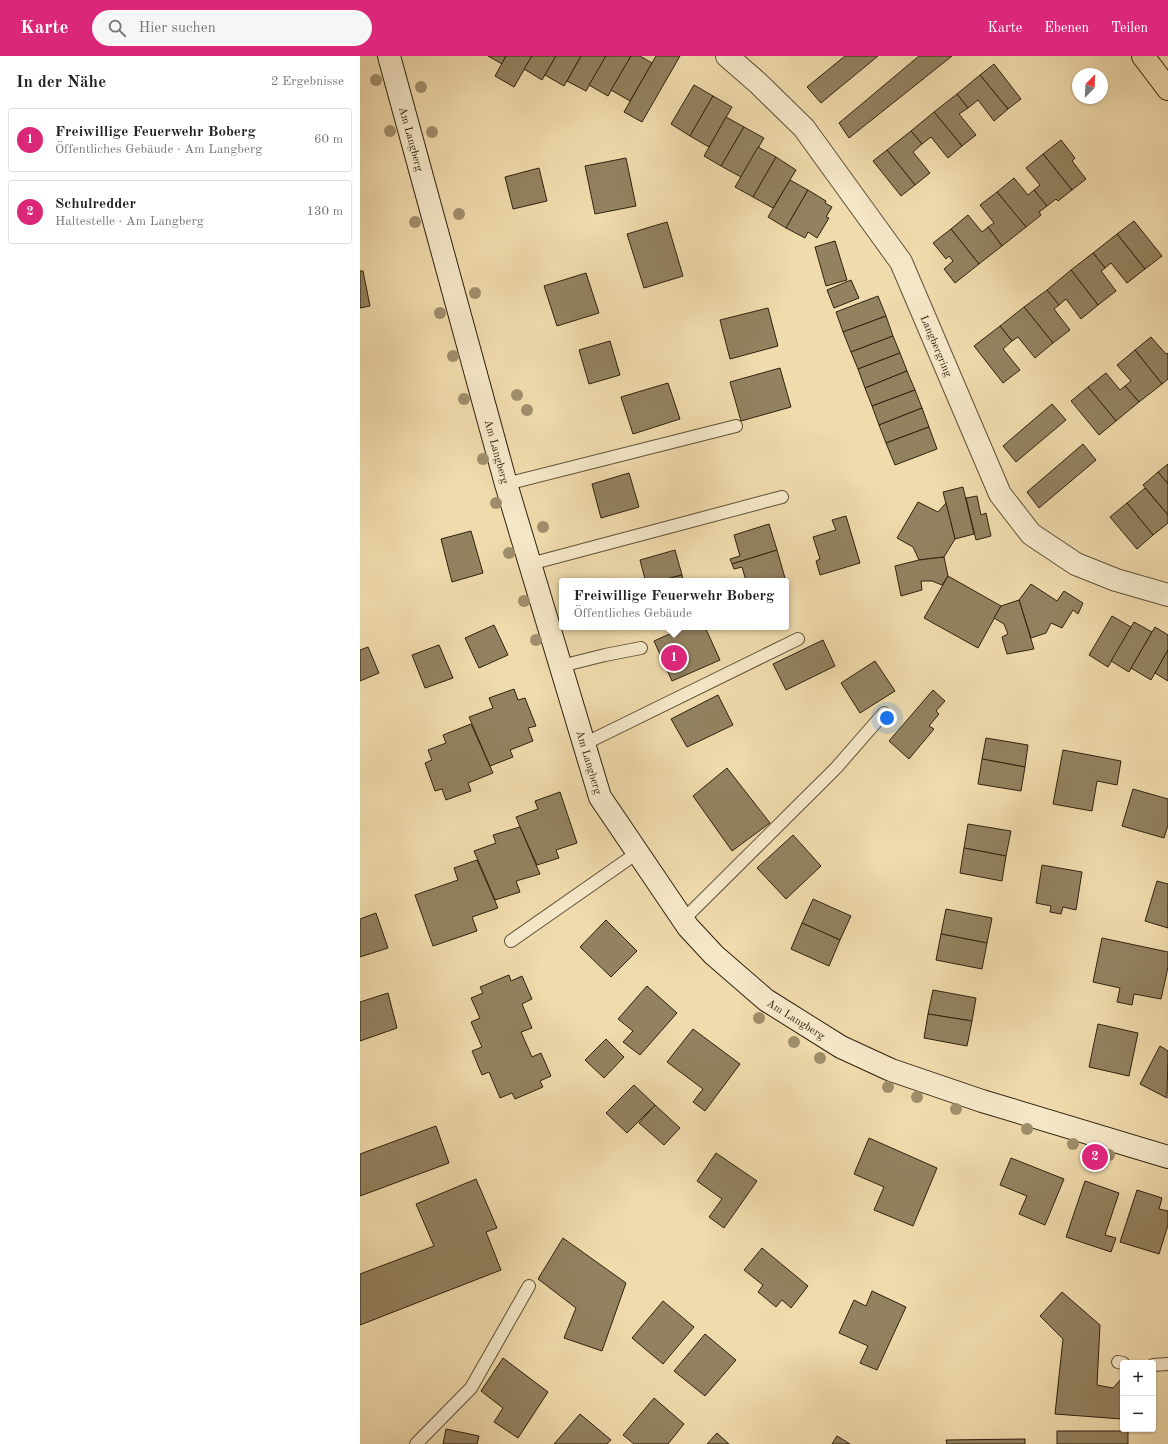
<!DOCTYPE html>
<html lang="de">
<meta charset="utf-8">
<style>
:root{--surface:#fff;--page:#f6f6f6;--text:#222;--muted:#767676;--line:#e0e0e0;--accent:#db2777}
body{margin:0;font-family:"Old Standard TT",serif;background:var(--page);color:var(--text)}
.controls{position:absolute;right:12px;bottom:12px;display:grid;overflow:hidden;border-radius:4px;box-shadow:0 1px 3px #0004}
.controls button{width:36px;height:36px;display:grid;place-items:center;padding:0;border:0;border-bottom:1px solid var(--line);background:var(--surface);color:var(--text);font:20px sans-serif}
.compass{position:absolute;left:712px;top:12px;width:36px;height:36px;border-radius:50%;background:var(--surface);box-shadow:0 1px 3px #0004;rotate:24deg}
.you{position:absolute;left:527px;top:662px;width:14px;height:14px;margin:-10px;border:3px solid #fff;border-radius:50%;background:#1a73e8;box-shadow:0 0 0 6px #1a73e833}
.badge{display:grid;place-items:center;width:26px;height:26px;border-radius:50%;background:var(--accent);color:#fff;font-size:13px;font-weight:700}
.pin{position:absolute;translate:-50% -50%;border:2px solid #fff;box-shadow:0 1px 4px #0006}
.popup{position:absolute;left:199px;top:522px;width:230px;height:52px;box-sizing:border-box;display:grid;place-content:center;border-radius:4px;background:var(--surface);filter:drop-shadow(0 1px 3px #0005);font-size:13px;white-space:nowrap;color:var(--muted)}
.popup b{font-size:15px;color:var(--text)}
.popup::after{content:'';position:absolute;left:50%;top:100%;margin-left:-8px;border:8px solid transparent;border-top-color:var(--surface)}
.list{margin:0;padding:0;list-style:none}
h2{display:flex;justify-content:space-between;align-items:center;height:52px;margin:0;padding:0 16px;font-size:17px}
h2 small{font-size:13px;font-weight:400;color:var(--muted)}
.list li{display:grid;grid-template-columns:26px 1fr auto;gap:12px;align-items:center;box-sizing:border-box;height:64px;margin:0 8px 8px;padding:0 8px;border:1px solid var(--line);border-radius:4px}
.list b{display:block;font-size:15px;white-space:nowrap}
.list p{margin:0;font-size:13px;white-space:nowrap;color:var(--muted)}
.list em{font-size:13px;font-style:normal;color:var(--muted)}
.icon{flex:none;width:22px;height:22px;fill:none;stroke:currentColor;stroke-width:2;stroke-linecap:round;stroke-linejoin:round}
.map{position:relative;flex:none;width:808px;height:1388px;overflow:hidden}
header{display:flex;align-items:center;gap:24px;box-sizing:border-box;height:56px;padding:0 20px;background:var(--accent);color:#fff}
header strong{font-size:19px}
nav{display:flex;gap:22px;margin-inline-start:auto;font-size:14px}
.search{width:280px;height:36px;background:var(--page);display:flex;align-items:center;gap:10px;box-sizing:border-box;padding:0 14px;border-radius:22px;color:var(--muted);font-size:15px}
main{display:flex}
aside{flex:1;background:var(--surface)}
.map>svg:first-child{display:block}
.building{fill:#938260;stroke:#2f210e}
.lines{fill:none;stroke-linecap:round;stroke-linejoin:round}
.lane-casing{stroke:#5f5036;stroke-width:14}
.street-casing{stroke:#5f5036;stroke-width:24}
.secondary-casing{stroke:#2f210e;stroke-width:24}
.primary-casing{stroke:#2f210e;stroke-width:24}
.lane{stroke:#f5e8c9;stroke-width:12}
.street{stroke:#f5e8c9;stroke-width:22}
.secondary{stroke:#f5e8c9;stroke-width:22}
.primary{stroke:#f0dbac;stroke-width:22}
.tree{fill:#a08e6b}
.labels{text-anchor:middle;stroke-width:3;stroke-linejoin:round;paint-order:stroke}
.street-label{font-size:11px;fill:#2f210e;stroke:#f5e8c9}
</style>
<header>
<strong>Karte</strong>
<div class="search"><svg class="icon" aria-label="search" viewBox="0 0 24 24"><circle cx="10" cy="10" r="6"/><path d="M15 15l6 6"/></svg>Hier suchen</div>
<nav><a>Karte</a><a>Ebenen</a><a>Teilen</a></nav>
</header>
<main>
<aside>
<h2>In der Nähe<small>2 Ergebnisse</small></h2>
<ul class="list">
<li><span class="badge">1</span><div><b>Freiwillige Feuerwehr Boberg</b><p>Öffentliches Gebäude · Am Langberg</p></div><em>60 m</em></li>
<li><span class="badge">2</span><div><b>Schulredder</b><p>Haltestelle · Am Langberg</p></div><em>130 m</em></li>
</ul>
</aside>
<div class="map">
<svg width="808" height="1388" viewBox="0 0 808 1388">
<rect width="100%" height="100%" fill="#f0dbac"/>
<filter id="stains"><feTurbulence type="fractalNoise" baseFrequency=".005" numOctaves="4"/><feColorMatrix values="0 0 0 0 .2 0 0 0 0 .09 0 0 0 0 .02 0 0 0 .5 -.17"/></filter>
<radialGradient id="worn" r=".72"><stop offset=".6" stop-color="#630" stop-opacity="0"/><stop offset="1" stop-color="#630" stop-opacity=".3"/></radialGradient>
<g class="building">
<path d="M128 0H146L142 8Z"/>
<path d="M146 0H172L154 31 135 20Z"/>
<path d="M172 0H196L182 24 164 13Z"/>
<path d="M196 0H221L204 30 185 19Z"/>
<path d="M221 0H246L226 35 207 25Z"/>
<path d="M246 0H271L248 40 229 29Z"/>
<path d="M271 0H280L292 7 270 45 251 34Z"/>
<path d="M296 0H320L282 66 264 56Z"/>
<path d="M485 0H518L461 47 447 31Z"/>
<path d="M559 0H592L489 82 479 67Z"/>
<path d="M634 8 661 43 648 53 620 19Z"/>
<path d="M620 19 648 53 634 65 618 44 608 52 597 38Z"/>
<path d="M334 29 353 40 330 80 311 68Z"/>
<path d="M597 38 608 52 599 58 616 79 602 90 574 56Z"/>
<path d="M353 40 372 51 349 91 330 80Z"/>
<path d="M574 56 602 90 588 102 571 81 562 88 551 75Z"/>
<path d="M366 61 384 71 361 110 344 100Z"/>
<path d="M384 71 404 82 381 121 361 110Z"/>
<path d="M551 75 562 88 553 96 570 117 555 129 527 94Z"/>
<path d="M701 84 715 102 712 105 726 123 712 134 683 98Z"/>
<path d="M398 91 416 101 393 141 375 131Z"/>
<path d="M527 94 555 129 541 140 513 105Z"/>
<path d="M683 98 712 134 698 145 696 143 687 150 674 134 680 129 666 112Z"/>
<path d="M416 101 436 114 413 152 393 141Z"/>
<path d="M266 102 276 150 235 158 225 110Z"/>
<path d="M179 112 187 145 153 153 145 121Z"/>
<path d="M654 122 668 139 674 134 687 150 679 156 681 159 666 171 637 136Z"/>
<path d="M430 124 448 134 426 172 408 161Z"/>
<path d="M448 134 466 145 465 147 472 151 466 161 469 162 457 182 448 176 445 182 426 172Z"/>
<path d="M637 136 666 171 642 190 628 171 634 167 620 149Z"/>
<path d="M608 159 622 176 628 171 642 190 619 208 591 173Z"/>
<path d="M774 165 802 200 785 213 757 178Z"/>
<path d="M307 166 323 220 284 232 267 178Z"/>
<path d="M591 173 619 208 595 227 584 213 593 205 589 200 586 203 573 187Z"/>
<path d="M757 178 785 213 767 227 751 207 745 212 733 197Z"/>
<path d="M475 185 487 224 466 230 455 191Z"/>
<path d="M733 197 745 212 741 215 756 235 738 249 711 214Z"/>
<path d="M711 214 738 249 721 263 706 243 699 249 687 234Z"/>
<path d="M0 215H3L10 250 0 252Z"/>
<path d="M226 217 239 257 197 270 184 230Z"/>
<path d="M491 224 499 242 474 252 467 234Z"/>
<path d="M687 234 699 249 694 253 710 274 693 287 664 251Z"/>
<path d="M518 240 526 260 483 276 476 256Z"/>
<path d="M664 251 693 287 675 302 658 281 652 285 640 270Z"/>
<path d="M408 252 418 290 370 303 360 264Z"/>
<path d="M526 260 533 280 491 296 483 276Z"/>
<path d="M640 270 652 285 643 293 660 314 643 327 614 290Z"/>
<path d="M533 280 540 297 498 313 491 296Z"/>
<path d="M791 281 806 298 808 297V323L802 328 775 294Z"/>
<path d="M250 285 260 319 229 328 219 294Z"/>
<path d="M775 294 802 328 779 346 765 330 771 325 757 309Z"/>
<path d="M540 297 547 315 505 332 498 313Z"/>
<path d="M420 312 431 351 381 365 370 326Z"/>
<path d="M547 315 555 334 512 350 505 332Z"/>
<path d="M746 317 760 334 765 330 779 346 756 365 728 331Z"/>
<path d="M308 327 320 363 273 378 261 341Z"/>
<path d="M728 331 756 365 739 379 711 345Z"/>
<path d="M555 334 562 352 519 369 512 350Z"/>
<path d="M692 348 706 364 656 406 643 390Z"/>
<path d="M562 352 569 371 526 387 519 369Z"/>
<path d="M569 371 577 393 535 409 526 387Z"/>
<path d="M723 388 736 404 679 452 667 436Z"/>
<path d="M808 408V428L798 416Z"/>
<path d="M798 416 808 428V459L783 429Z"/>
<path d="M269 417 279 451 241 462 232 428Z"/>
<path d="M603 431 614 478 595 483 583 436Z"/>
<path d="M785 432 808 459V467L793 479 767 447Z"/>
<path d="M617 440 621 459 626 457 631 480 616 484 606 442Z"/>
<path d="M558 446 578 456 586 447 595 483 584 501 559 504 553 491 537 482Z"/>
<path d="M767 447 793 479 777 493 750 461Z"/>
<path d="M486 460 500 507 460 519 456 505 460 503 453 481 476 474 472 464Z"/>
<path d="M409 468 417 494 372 508 370 503 380 500 374 479Z"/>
<path d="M111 475 123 517 92 526 81 483Z"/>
<path d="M315 494 322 519 299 525H279L285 523 280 504Z"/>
<path d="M417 494 425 522 414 525H386L382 511 374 513 372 508Z"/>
<path d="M584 501 588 520 582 529 572 525H561L562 534 541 540 535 510 559 504Z"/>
<path d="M322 519 323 525H299Z"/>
<path d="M588 520 641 550 618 592 564 562Z"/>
<path d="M671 528 697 545 704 535 723 547 718 558 713 554 702 572 691 567 686 577 671 582 659 544Z"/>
<path d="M659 544 674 593 647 598 642 581 648 578 644 568 634 562 641 550Z"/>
<path d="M752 560 771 571 748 611 729 599Z"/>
<path d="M774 566 792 576 769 616 751 605Z"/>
<path d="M134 569 148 599 119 612 105 582Z"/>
<path d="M325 571H345L360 604 312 625 294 585Z"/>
<path d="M795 571 808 579V594L791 624 771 612Z"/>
<path d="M463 584 475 610 426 634 413 608Z"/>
<path d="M79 589 93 622 65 632 52 599Z"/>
<path d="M8 591 19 617 0 625V594Z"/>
<path d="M808 594V625L795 617Z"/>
<path d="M515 605 535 635 500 657 481 627Z"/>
<path d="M154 633 158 644 165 642 176 670 168 672 173 685 150 694 153 701 130 710 109 661 133 652 129 642Z"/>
<path d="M573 634 585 645 576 655 579 658 569 670 574 673 549 703 529 685Z"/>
<path d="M358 639 373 669 327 691 311 663Z"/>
<path d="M111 668 133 717 108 727 111 735 86 744 82 733 75 735 65 707 72 704 68 694 86 687 83 679Z"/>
<path d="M626 682 668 689 665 711 622 703Z"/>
<path d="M703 694 761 705 757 729 737 725 732 755 693 748Z"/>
<path d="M622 703 665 711 661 735 618 728Z"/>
<path d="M367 712 410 767 372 795 333 740Z"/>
<path d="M773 733 808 743V769L804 782 762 770Z"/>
<path d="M200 736 217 787 196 794 199 802 177 809 160 771 156 761 178 753 175 745Z"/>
<path d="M608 768 651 775 646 800 604 792Z"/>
<path d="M160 771 180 818 156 825 160 836 135 844 114 795 136 787 133 779Z"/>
<path d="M433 779 461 810 426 843 397 812Z"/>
<path d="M604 792 646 800 642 825 600 817Z"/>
<path d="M117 804 138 852 112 861 117 875 73 890 55 839 98 824 94 812Z"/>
<path d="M682 809 722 816 716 854 703 851 701 858 690 856 691 850 676 847Z"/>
<path d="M797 825 808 828V872L785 865Z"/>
<path d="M453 843 491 860 480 884 442 867Z"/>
<path d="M586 853 632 862 627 887 581 878Z"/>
<path d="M16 857 28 892 0 901V863Z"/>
<path d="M246 864 277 895 251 921 220 891Z"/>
<path d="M442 867 480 884 469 910 431 893Z"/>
<path d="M581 878 627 887 622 913 576 904Z"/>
<path d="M742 882 808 896V911L801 943 774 938 772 949 757 946 760 932 733 926Z"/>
<path d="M149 919 151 925 162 920 172 943 162 948 172 972 161 976 172 1001 181 997 191 1020 180 1025 183 1031 155 1043 152 1037 140 1042 129 1016 122 1019 112 995 122 991 111 966 120 962 111 942 123 937 120 931Z"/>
<path d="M287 930 317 957 280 999 263 986 273 975 258 963Z"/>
<path d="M573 934 616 942 612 965 568 958Z"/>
<path d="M28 937 37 972 0 985V946Z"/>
<path d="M568 958 612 965 607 990 564 982Z"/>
<path d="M738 968 778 977 769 1020 729 1011Z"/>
<path d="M333 973 380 1008 345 1055 333 1046 343 1033 307 1006Z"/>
<path d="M246 983 264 1001 244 1022 225 1004Z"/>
<path d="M800 990 808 995 807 1042 780 1028Z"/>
<path d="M274 1029 295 1049 267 1077 246 1057Z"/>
<path d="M295 1049 320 1072 304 1089 279 1067Z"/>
<path d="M76 1070 89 1107 0 1140V1098Z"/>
<path d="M509 1082 577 1112 553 1170 514 1154 524 1131 494 1118Z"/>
<path d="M356 1097 397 1125 364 1172 349 1161 362 1143 337 1125Z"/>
<path d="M651 1102 704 1123 685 1169 659 1158 667 1140 640 1129Z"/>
<path d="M116 1123 137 1172 126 1176 141 1214 0 1269V1218L74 1190 56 1148Z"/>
<path d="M725 1125 759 1137 745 1179 756 1182 751 1196 706 1181Z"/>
<path d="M777 1134 802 1142 799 1153 808 1155V1169L799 1198 760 1186Z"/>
<path d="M203 1182 266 1227 242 1295 204 1282 216 1252 178 1223Z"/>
<path d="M402 1192 448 1230 431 1252 422 1244 416 1251 398 1236 403 1229 384 1214Z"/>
<path d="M512 1235 546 1251 517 1314 500 1307 508 1290 479 1277 494 1244 506 1250Z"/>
<path d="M702 1236 740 1269 737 1329 753 1332 763 1321 762 1363 695 1358 703 1283 680 1260Z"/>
<path d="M303 1245 334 1271 303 1308 272 1282Z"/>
<path d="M345 1278 376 1304 345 1340 314 1315Z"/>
<path d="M143 1302 188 1336 158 1382 134 1366 143 1352 121 1335Z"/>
<path d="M294 1342 324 1368 308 1388H274L263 1379Z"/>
<path d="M220 1358 251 1384 247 1388H194Z"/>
<path d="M86 1373 119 1380 117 1388H83Z"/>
<rect x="697" y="1375" width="71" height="13"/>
<path d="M357 1377 369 1388H347Z"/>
<path d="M477 1380 490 1388H472Z"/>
<path d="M665 1383V1388H587L586 1384Z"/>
</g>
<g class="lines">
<defs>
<g id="lane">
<path d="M146 428 376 370"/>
<path d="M170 508 422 441"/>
<path d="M201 610 245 599 281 592"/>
<path d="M224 688 438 583"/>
<path d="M323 864 476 712 524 657"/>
<path d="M151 885 277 797"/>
<path d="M758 1306 763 1307"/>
<path d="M793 1309 808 1308"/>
<path d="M56 1388 111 1332 169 1230"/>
</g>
<g id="street">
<path id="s1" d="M367 0 398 27 444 72 541 206 640 438 671 478 716 508 756 524 808 539"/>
</g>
<g id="secondary">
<path id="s2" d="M29 0 146 428 240 741 328 871 354 899 406 944 481 991 531 1014 622 1045 808 1101"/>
</g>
<path id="primary" d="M783 0 808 33"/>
</defs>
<use href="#lane" class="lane-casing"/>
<use href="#street" class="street-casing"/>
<use href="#secondary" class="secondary-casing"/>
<use href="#primary" class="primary-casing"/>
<use href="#lane" class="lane"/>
<use href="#street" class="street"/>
<use href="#secondary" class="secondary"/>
<use href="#primary" class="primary"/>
</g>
<g class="tree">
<circle cx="16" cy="24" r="6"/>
<circle cx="61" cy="31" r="6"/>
<circle cx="30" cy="75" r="6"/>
<circle cx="72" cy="76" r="6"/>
<circle cx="99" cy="158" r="6"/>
<circle cx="55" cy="166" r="6"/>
<circle cx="115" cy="237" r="6"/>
<circle cx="80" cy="257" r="6"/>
<circle cx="93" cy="300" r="6"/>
<circle cx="157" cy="339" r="6"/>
<circle cx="104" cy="343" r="6"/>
<circle cx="167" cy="354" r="6"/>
<circle cx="123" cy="403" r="6"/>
<circle cx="136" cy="447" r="6"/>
<circle cx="183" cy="471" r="6"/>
<circle cx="149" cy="497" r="6"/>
<circle cx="164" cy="545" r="6"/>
<circle cx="176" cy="584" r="6"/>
<circle cx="399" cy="962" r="6"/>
<circle cx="434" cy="986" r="6"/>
<circle cx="460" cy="1002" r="6"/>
<circle cx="528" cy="1031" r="6"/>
<circle cx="557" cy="1041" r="6"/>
<circle cx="596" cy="1053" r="6"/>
<circle cx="667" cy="1073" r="6"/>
<circle cx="713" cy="1088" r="6"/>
<circle cx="749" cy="1099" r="6"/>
</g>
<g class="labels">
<g class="street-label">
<text dy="4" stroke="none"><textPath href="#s2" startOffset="86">Am Langberg</textPath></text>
<text dy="4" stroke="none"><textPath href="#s1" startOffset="362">Langbergring</textPath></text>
<text dy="4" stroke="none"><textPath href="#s2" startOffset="410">Am Langberg</textPath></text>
<text dy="4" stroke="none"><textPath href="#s2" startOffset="734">Am Langberg</textPath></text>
<text dy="4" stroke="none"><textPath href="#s2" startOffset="1070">Am Langberg</textPath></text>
</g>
</g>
<rect width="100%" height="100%" filter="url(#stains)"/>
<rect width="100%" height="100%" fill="url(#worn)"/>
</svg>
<div class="controls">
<button>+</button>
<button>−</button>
</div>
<svg class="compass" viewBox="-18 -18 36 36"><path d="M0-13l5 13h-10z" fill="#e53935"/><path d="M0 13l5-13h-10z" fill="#767676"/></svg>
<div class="you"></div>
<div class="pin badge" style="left:314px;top:602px">1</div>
<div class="popup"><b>Freiwillige Feuerwehr Boberg</b>Öffentliches Gebäude</div>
<div class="pin badge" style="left:735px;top:1101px">2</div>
</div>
</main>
